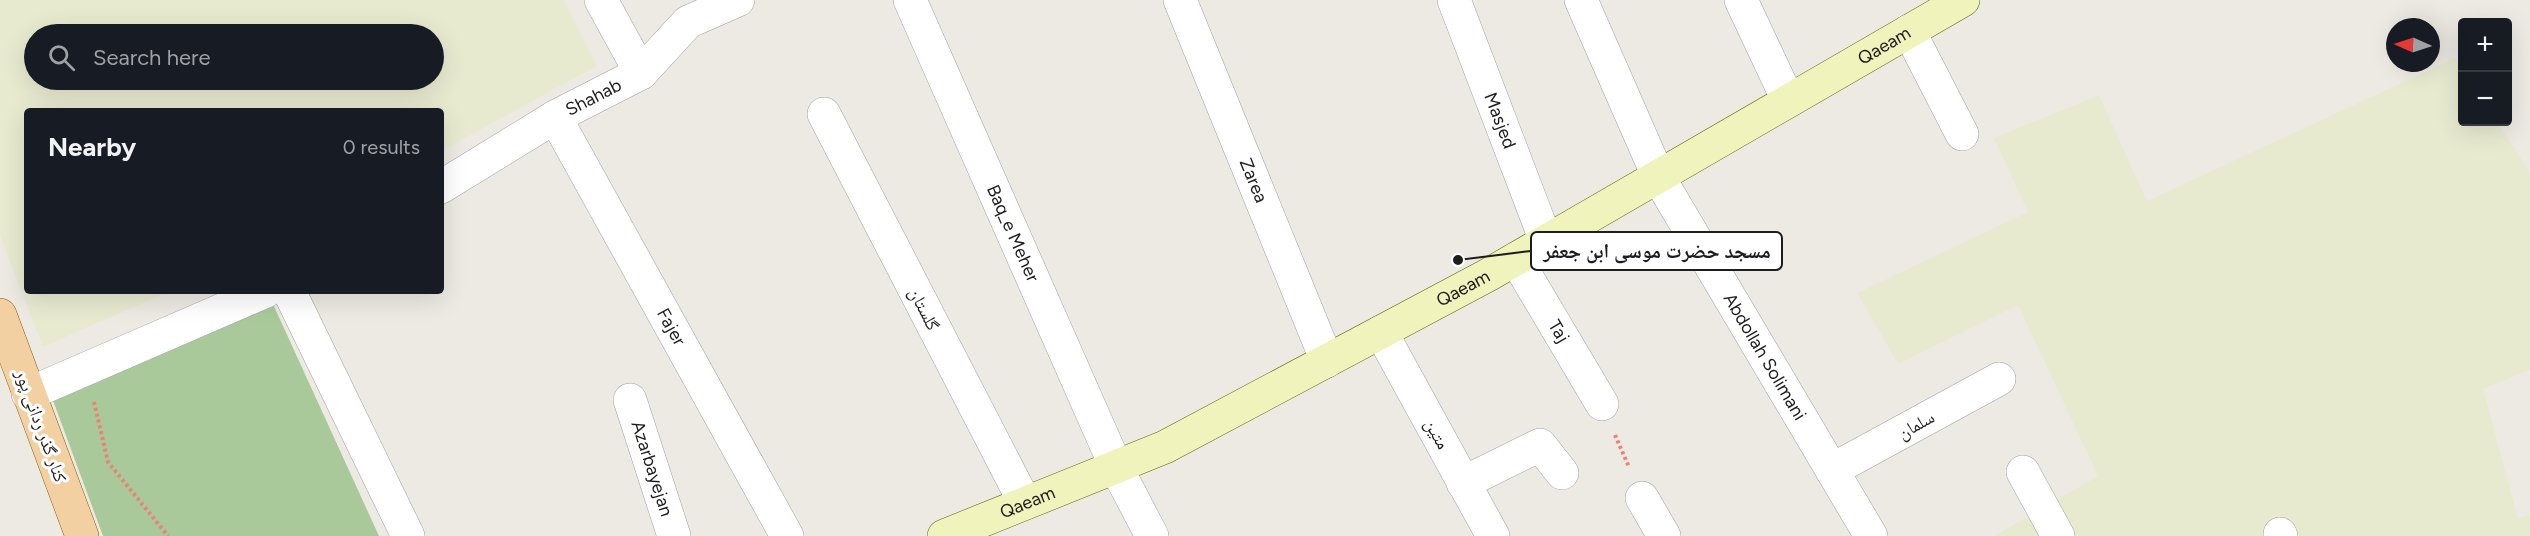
<!DOCTYPE html>
<meta charset="utf-8">
<style>
:root{--surface:#171b24;--page:#20242c;--text:#f1f3f6;--muted:#9ea1a6;--line:#363941}
body{margin:0;font-family:Figtree,"Noto Naskh Arabic",sans-serif;background:var(--page);color:var(--text)}
.controls{position:absolute;right:18px;top:18px;display:grid;overflow:hidden;border-radius:6px;box-shadow:0 6px 24px #0002}
.controls button{width:54px;height:54px;display:grid;place-items:center;padding:0;border:0;border-bottom:2px solid var(--line);background:var(--surface);color:var(--text);font:30px sans-serif}
.compass{position:absolute;left:2386px;top:18px;width:54px;height:54px;border-radius:50%;background:var(--surface);box-shadow:0 6px 24px #0002;rotate:273deg}
.list{margin:0;padding:0;list-style:none}
h2{display:flex;justify-content:space-between;align-items:center;height:78px;margin:0;padding:0 24px;font-size:26px}
h2 small{font-size:20px;font-weight:400;color:var(--muted)}
.icon{flex:none;width:33px;height:33px;fill:none;stroke:currentColor;stroke-width:2;stroke-linecap:round;stroke-linejoin:round}
.map{position:relative;flex:none;width:2530px;height:536px;overflow:hidden}
.search{position:absolute;background:var(--surface);box-shadow:0 6px 24px #0002;left:24px;top:24px;width:420px;height:66px;display:flex;align-items:center;gap:15px;box-sizing:border-box;padding:0 21px;border-radius:33px;color:var(--muted);font-size:22px}
.panel{position:absolute;background:var(--surface);box-shadow:0 6px 24px #0002;left:24px;top:108px;width:420px;height:186px;border-radius:6px}
.map>svg:first-child{display:block}
.farmland{fill:#e8ead0;fill-rule:evenodd}
.forest{fill:#a9c99b}
.lines{fill:none;stroke-linecap:round;stroke-linejoin:round}
.street-casing{stroke:#a1a1a1;stroke-width:34}
.secondary-casing{stroke:#5f690e;stroke-width:34}
.primary-casing{stroke:#88600d;stroke-width:34}
.path{stroke:#ed8174;stroke-width:4;stroke-dasharray:3 3;stroke-linecap:butt}
.street{stroke:#fff;stroke-width:33}
.secondary{stroke:#f0f3bb;stroke-width:33}
.primary{stroke:#f3d0a2;stroke-width:33}
.labels{text-anchor:middle;stroke-width:6;stroke-linejoin:round;paint-order:stroke}
.street-label{font-size:18px;fill:#1d1d1d;stroke:#fff}
.leader{fill:none;stroke:#1d1d1d;stroke-width:2}
.callout-dot{fill:#1d1d1d;stroke:#fff;stroke-width:2}
.callout{fill:#fff;stroke:#1d1d1d;stroke-width:2}
.callout-label{font-size:20px;text-anchor:middle;font-weight:bold;fill:#1d1d1d}
</style>
<div class="map">
<svg width="2530" height="536" viewBox="0 0 2530 536">
<rect width="100%" height="100%" fill="#edeae3"/>
<g class="farmland">
<path d="M0 0H564L597 66 441 151V111H27V291H170L43 347 0 236ZM34 34H434V80H34Z"/>
<path d="M2455 58 2462 69V122H2497L2530 172V370L2483 389 2518 518 2530 515V536H1994L2098 476 2018 305 1898 364 1857 293 2028 212 1994 138 2099 95 2147 201Z"/>
</g>
<path class="forest" d="M267 291 379 536H103L51 395Z"/>
<g class="lines">
<defs>
<g id="street">
<path d="M601 0 641 73"/>
<path id="s1" d="M910 0 1116 467 1152 536"/>
<path id="s2" d="M1180 0 1327 361"/>
<path id="s3" d="M1454 0 1546 241"/>
<path id="s4" d="M1581 0 1659 178 1871 536"/>
<path d="M1741 0 1788 100"/>
<path d="M1909 31 1962 134"/>
<path d="M824 114 1025 503"/>
<path id="s5" d="M555 117 787 536"/>
<path id="s6" d="M441 187 555 117 641 73 688 22 738 0"/>
<path id="s7" d="M1516 259 1602 404"/>
<path d="M289 291 408 536"/>
<path d="M1381 332 1493 536"/>
<path d="M28 394 266 291"/>
<path id="s8" d="M630 400 674 536"/>
<path d="M1832 470 1999 379"/>
<path d="M2023 472 2058 536"/>
<path d="M1463 483 1540 445 1562 473"/>
<path d="M1642 498 1664 536"/>
<path d="M2280 534 2281 536"/>
</g>
<g id="secondary">
<path id="s9" d="M944 536 1165 447 1488 275 1963 0"/>
</g>
<path id="primary" d="M0 315 82 536"/>
</defs>
<use href="#street" class="street-casing"/>
<use href="#secondary" class="secondary-casing"/>
<use href="#primary" class="primary-casing"/>
<g class="path">
<path d="M94 402 108 462 168 536"/>
<path d="M1615 435 1629 467"/>
</g>
<use href="#street" class="street"/>
<use href="#secondary" class="secondary"/>
<use href="#primary" class="primary"/>
</g>
<g class="labels">
<g class="street-label">
<text dy="6" stroke="none"><textPath href="#s9" startOffset="1062">Qaeam</textPath></text>
<text dy="6" stroke="none"><textPath href="#s6" startOffset="177">Shahab</textPath></text>
<text dy="6" stroke="none"><textPath href="#s3" startOffset="129">Masjed</textPath></text>
<text dy="6" stroke="none"><textPath href="#s2" startOffset="195">Zarea</textPath></text>
<text dy="6" stroke="none"><textPath href="#s1" startOffset="255">Baq_e Meher</textPath></text>
<text dy="6" stroke="none"><textPath href="#s9" startOffset="576">Qaeam</textPath></text>
<text transform="translate(924 309) rotate(63)" y="6">گلستان</text>
<text dy="6" stroke="none"><textPath href="#s5" startOffset="240">Fajer</textPath></text>
<text dy="6" stroke="none"><textPath href="#s7" startOffset="84">Taj</textPath></text>
<text dy="6" stroke="none"><textPath href="#s4" startOffset="402">Abdollah Solimani</textPath></text>
<text transform="translate(1916 425) rotate(-29)" y="6">سلمان</text>
<text transform="translate(41 426) rotate(70)" y="6">کنار گذر ردانی پور</text>
<text transform="translate(1437 434) rotate(61)" y="6">متین</text>
<text dy="6" stroke="none"><textPath href="#s8" startOffset="72">Azarbayejan</textPath></text>
<text dy="6" stroke="none"><textPath href="#s9" startOffset="90">Qaeam</textPath></text>
</g>
</g>
<path class="leader" d="M1458 260L1531 251"/>
<circle class="callout-dot" cx="1458" cy="260" r="6"/>
<rect class="callout" x="1531" y="232" width="251" height="38" rx="6"/>
<g class="callout-label">
<text x="1657" y="258">مسجد حضرت موسی ابن جعفر</text>
</g>
</svg>
<div class="controls">
<button>+</button>
<button>−</button>
</div>
<svg class="compass" viewBox="-18 -18 36 36"><path d="M0-13l5 13h-10z" fill="#e53935"/><path d="M0 13l5-13h-10z" fill="#9ea1a6"/></svg>
<div class="search"><svg class="icon" aria-label="search" viewBox="0 0 24 24"><circle cx="10" cy="10" r="6"/><path d="M15 15l6 6"/></svg>Search here</div>
<section class="panel">
<h2>Nearby<small>0 results</small></h2>
<ul class="list">
</ul>
</section>
</div>
